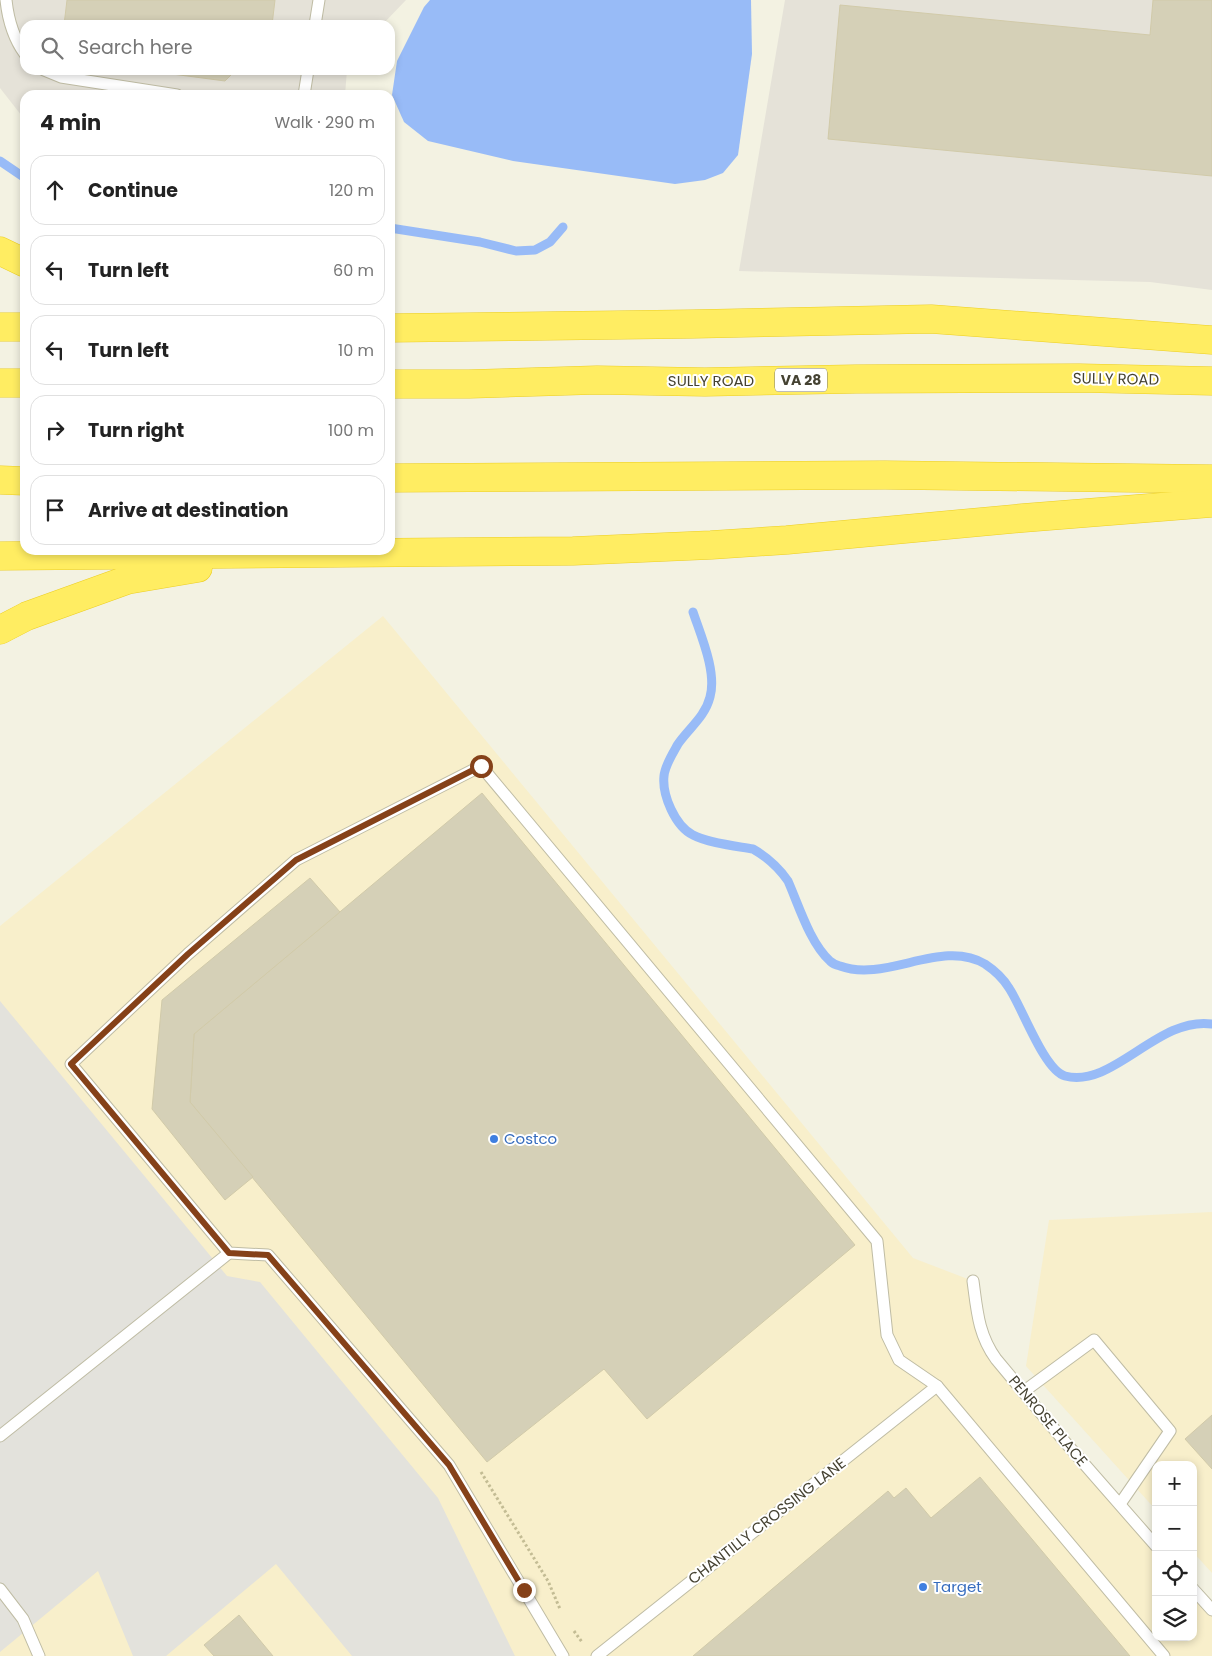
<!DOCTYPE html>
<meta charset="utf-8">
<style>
:root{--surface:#fff;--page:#f6f6f6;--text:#222;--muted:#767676;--line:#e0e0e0}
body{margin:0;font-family:Poppins,sans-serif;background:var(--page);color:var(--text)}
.controls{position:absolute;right:15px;bottom:15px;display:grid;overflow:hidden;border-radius:10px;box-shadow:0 2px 8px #0003}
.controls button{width:45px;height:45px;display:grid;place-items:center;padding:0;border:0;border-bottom:1px solid var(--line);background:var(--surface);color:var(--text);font:25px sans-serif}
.stop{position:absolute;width:15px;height:15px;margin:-11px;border:4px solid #854119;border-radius:50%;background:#fff}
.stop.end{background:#854119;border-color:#fff;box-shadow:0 1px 5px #0008}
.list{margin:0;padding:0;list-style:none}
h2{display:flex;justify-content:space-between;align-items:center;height:65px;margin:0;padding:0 20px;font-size:21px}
h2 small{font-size:16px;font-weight:400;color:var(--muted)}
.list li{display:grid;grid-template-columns:32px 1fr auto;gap:15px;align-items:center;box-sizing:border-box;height:70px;margin:0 10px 10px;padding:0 10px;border:1px solid var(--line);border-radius:15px}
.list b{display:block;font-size:19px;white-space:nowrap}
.list em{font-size:16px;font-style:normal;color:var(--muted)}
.icon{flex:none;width:28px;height:28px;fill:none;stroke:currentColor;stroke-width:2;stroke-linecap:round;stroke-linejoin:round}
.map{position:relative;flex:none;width:1212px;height:1656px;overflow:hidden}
.search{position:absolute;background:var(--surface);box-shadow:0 2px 8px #0003;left:20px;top:20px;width:375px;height:55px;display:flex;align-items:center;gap:12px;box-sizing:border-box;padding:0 18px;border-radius:15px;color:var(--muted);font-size:19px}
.panel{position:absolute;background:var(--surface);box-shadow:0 2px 8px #0003;left:20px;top:90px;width:375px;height:465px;border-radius:15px}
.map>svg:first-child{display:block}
.commercial{fill:#f8efcb}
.industrial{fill:#e5e2d8}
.parking{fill:#e3e2dc}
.water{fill:#98bbf7}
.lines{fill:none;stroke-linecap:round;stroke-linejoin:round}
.stream{stroke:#98bbf7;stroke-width:9}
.building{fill:#d5d0b7;stroke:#d1caa9}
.lane-casing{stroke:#bfbca4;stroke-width:13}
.highway-casing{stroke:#ecce23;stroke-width:29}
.path{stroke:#c3bc94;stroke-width:3;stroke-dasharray:2.5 2.5;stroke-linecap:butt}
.lane{stroke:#fff;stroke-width:11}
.highway{stroke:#ffed62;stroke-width:28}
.route{stroke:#854119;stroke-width:6}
.shop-dot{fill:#3f7fe0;stroke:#fff;stroke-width:2}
.labels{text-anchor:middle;stroke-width:4;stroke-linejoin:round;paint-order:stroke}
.shield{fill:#fff;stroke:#7d7b70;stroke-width:1}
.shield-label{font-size:14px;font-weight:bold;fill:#454232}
.street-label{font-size:15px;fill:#454232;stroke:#fff}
.shop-label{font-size:15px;fill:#366cbe;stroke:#fff;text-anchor:start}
</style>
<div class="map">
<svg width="1212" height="1656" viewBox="0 0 1212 1656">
<rect width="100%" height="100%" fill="#f3f2e2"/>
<g class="commercial">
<path d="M383 616 913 1258 973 1281 986 1345 1156 1546V1637H1193V1589L1212 1610V1656H0V926Z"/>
<path d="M1212 1212V1573L1193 1552V1465H1156V1510L1026 1366 1049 1220Z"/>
</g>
<g class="industrial">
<path d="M0 0H406L382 25H25V70H347L345 95H25V120L0 88Z"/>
<path d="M785 0H1212V290L1150 282 739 271Z"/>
</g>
<path class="parking" d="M0 1001 227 1276 260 1282 438 1498 515 1656H352L276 1564 166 1656H133L98 1571 0 1652Z"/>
<path class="water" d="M430 0H751L752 54 738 155 723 173 705 180 675 184 513 161 428 141 404 122 392 95 397 61 424 7Z"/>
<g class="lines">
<g class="stream">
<path d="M0 161 25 178"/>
<path d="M390 228 480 242 516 251 535 250 550 242 563 227"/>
<path d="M693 612C701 636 717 672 710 697 705 717 689 728 678 744 673 753 665 765 664 776 662 795 675 826 693 835 708 843 736 846 753 849 767 857 779 868 788 881 799 906 810 943 830 961 833 964 836 965 840 966 886 983 942 938 985 964 994 970 1003 978 1009 988 1022 1007 1044 1070 1065 1076 1113 1089 1158 1016 1212 1024"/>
</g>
</g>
<g class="building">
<path d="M67 0H275L272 25H64Z"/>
<path d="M1153 0H1212V176L828 139 840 5 1150 35Z"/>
<path d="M142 70H236L225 81Z"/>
<path d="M482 793 855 1245 647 1419 604 1369 487 1462 190 1102 194 1034Z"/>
<path d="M310 878 340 912 194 1034 190 1102 253 1177 225 1200 152 1109 162 1000Z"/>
<path d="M1212 1415V1469L1185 1439Z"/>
<path d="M980 1477 1130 1656H693L888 1491 894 1498 906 1488 931 1518Z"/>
<path d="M239 1615 273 1656H214L204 1645Z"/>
</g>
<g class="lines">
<defs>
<g id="lane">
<path d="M6 0C8 19 14 39 25 54"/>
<path d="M315 25 319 0"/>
<path d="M44 70 61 77 177 95"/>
<path d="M304 95 308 70"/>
<path d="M973 1281C977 1310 978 1334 996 1359L1065 1442 1156 1546"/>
<path d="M1023 1392 1094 1340 1170 1431 1120 1504"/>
<path d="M0 1436 229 1253"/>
<path d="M0 1589 23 1619 39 1656"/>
<path d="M1193 1589 1212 1610"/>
<path d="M563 1656 449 1465 268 1255 229 1253 71 1064 188 954 296 860 481 766 877 1241 887 1335 899 1360 937 1386 1164 1656"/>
<path d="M597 1656 937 1386"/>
</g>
<g id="highway">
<path d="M0 251 25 263"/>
<path d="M0 327H25"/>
<path d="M390 328 693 324 931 319 1212 340"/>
<path d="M0 383H25"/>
<path d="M390 384H469L597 380 705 382 856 379 1079 378 1212 381"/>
<path d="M390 478 885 475 1212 479"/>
<path d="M0 480 25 481"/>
<path d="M0 556 573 551 711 545 787 540 1023 518 1212 503"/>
<path d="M0 630 27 616 127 580 198 568"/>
</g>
</defs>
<use href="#lane" class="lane-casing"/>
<use href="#highway" class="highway-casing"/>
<g class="path">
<path d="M481 1472 548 1581 560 1609"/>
<path d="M574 1631 582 1642"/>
</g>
<use href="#lane" class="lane"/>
<use href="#highway" class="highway"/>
</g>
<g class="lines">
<path class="route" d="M481 766 296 860 188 954 71 1064 229 1253 268 1255 449 1465 524 1590"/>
</g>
<g class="shop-dot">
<circle cx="494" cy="1139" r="5"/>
<circle cx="923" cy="1587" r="5"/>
</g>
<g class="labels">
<rect class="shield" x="775" y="368.5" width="52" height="23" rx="4"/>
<g class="shield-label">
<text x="801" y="385">VA 28</text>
</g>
<g class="street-label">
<text transform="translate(1116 379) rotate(1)" y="5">SULLY ROAD</text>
<text x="711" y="386">SULLY ROAD</text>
<text transform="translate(1048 1421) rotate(50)" y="5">PENROSE PLACE</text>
<text transform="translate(767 1521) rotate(-38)" y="5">CHANTILLY CROSSING LANE</text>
</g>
<g class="shop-label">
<text x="504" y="1144">Costco</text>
<text x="933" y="1592">Target</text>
</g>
</g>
</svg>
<div class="controls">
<button>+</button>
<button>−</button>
<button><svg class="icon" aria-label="locate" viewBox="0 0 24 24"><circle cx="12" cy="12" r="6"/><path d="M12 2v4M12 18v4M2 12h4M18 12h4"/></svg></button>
<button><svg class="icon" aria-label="layers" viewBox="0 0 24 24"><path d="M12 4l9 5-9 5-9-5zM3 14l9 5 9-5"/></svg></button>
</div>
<div class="stop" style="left:481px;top:766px"></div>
<div class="stop end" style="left:524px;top:1590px"></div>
<div class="search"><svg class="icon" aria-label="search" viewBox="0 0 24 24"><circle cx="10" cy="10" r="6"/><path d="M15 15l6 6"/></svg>Search here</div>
<section class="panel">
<h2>4 min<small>Walk · 290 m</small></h2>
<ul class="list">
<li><svg class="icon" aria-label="ahead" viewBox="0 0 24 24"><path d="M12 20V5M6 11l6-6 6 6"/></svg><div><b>Continue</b></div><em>120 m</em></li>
<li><svg class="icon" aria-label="left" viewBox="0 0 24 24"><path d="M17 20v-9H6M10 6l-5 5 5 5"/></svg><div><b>Turn left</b></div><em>60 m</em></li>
<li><svg class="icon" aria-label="left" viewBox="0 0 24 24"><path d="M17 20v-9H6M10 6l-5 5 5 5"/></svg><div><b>Turn left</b></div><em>10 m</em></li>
<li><svg class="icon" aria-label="right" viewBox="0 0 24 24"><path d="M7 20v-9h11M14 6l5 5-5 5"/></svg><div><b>Turn right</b></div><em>100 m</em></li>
<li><svg class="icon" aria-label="arrive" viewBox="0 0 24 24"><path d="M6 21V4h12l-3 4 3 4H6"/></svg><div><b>Arrive at destination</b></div></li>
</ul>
</section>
</div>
